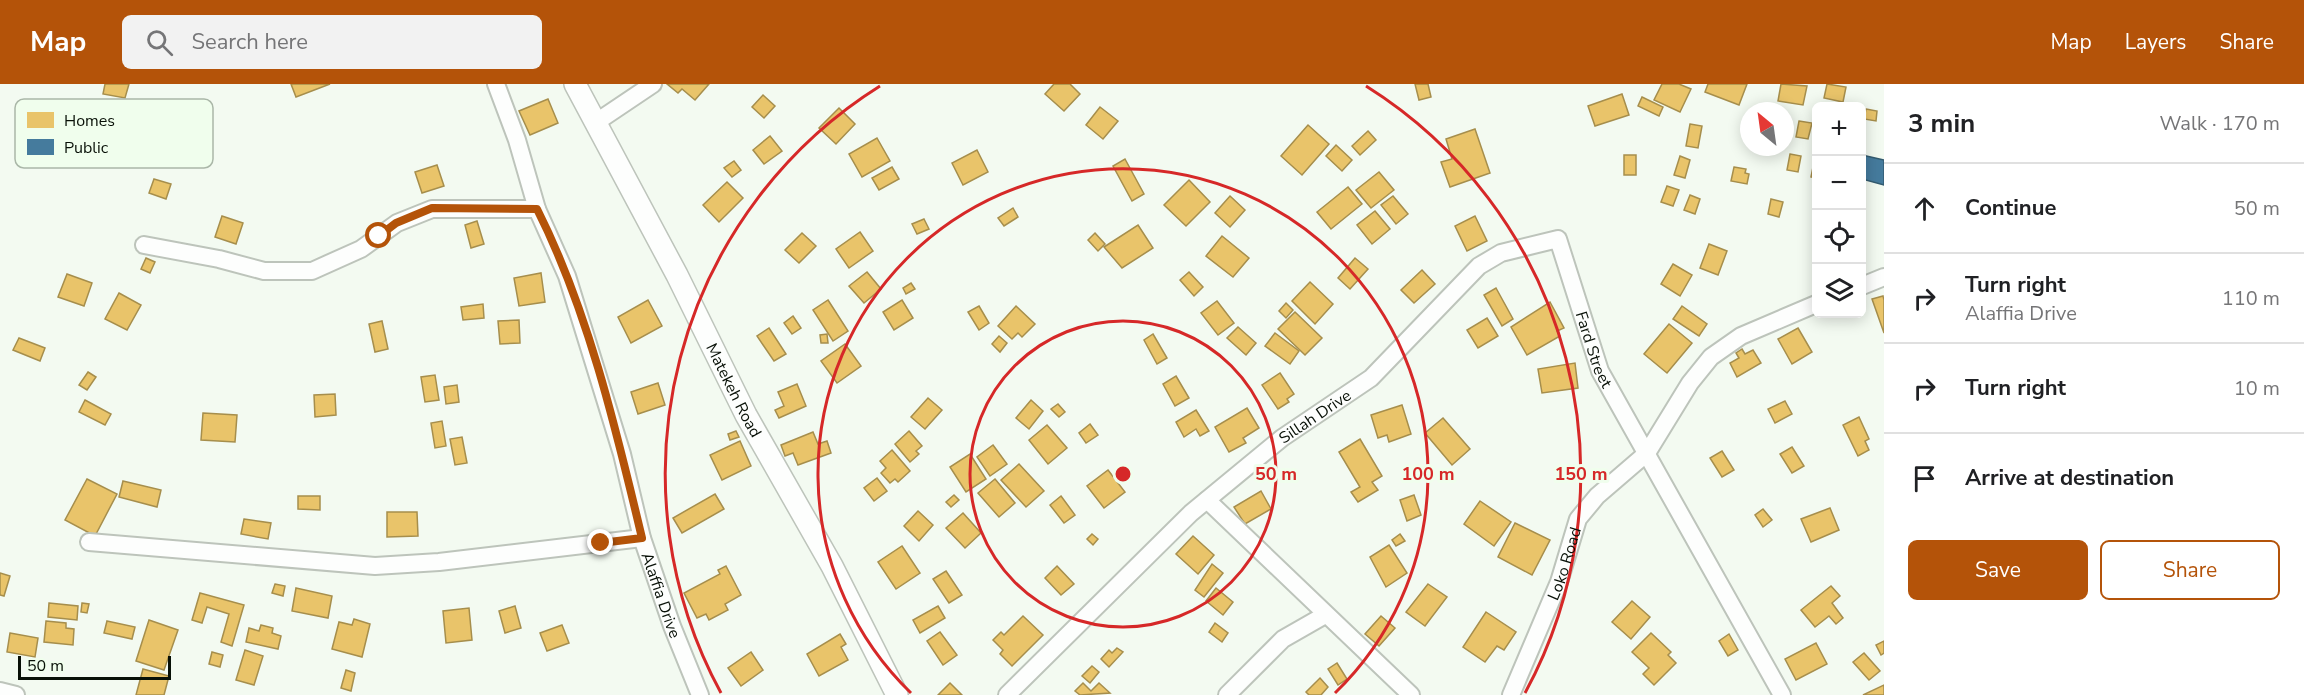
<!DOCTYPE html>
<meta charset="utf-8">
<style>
:root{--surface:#fff;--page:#f2f2f2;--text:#202124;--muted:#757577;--line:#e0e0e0;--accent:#b45309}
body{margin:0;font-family:"Nunito Sans",sans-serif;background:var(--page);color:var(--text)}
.controls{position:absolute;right:18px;top:18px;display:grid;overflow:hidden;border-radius:9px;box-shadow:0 3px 15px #0003}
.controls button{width:54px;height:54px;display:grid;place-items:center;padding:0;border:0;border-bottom:2px solid var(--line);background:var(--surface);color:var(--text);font:30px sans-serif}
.compass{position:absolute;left:1740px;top:18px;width:54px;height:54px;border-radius:50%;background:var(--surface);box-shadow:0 3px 15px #0003;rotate:331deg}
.scale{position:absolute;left:18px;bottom:15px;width:153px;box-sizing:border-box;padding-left:6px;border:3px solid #081007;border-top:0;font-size:16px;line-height:21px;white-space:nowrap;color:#081007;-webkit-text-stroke:4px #f0feed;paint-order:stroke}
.stop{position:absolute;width:18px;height:18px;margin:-14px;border:4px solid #b45309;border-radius:50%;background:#fff}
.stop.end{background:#b45309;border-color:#fff;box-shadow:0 2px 6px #0008}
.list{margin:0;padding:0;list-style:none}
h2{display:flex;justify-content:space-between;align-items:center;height:78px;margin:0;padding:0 24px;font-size:26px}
h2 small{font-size:20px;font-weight:400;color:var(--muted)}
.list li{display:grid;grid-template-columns:39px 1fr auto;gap:18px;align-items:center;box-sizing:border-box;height:90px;padding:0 24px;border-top:2px solid var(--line)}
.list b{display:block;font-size:22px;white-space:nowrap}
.list p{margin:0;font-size:20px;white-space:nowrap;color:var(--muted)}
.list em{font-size:20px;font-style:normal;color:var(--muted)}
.actions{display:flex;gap:12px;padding:18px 24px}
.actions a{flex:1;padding:14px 0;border:2px solid var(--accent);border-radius:9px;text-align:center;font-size:21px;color:var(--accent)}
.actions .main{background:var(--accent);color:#fff}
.icon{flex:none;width:33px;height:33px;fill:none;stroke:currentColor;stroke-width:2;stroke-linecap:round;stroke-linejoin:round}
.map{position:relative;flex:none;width:1884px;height:611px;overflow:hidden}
header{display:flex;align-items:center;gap:36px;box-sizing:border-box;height:84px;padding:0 30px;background:var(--accent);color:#fff}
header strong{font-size:28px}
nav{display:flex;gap:33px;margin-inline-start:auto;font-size:21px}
.search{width:420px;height:54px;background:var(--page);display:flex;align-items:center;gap:15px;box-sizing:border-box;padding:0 21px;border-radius:9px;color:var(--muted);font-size:22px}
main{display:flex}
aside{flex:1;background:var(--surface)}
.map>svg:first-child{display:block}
.homes{fill:#e9c46a;stroke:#a68e4c;stroke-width:1.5}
.public{fill:#457b9d;stroke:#335b70;stroke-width:1.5}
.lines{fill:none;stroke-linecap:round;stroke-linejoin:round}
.minor-casing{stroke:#bdc4bb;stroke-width:20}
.tertiary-casing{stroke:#bdc4bb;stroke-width:24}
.minor{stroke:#fdfefd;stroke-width:16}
.tertiary{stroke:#fdfefd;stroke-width:21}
.route{stroke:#b45309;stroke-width:8}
.ring{fill:none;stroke:#d62828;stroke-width:3}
.labels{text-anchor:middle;stroke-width:6;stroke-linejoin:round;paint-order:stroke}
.street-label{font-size:16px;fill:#081007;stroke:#f0feed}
.key{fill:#f0feed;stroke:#aab7a8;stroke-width:1.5}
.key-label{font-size:16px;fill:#081007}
.centre{fill:#d62828;stroke:#f0feed;stroke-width:3}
.ring-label{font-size:18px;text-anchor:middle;font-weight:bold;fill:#d62828;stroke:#f0feed;stroke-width:6;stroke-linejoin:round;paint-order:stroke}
</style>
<header>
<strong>Map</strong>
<div class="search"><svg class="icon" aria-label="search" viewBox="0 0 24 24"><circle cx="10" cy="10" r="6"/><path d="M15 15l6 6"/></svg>Search here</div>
<nav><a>Map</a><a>Layers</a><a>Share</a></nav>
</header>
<main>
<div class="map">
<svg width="1884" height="611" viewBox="0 0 1884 611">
<rect width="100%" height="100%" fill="#f3faf1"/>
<g class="homes">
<path d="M105 0H129L125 14 103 10Z"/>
<path d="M291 0H330L296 13Z"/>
<path d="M667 0H709L695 16 682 5 678 9Z"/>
<path d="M1054 0H1070L1080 10 1064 27 1045 10Z"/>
<path d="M1415 0H1428L1431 13 1419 16Z"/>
<path d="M1662 0H1679L1691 5 1680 28 1654 16Z"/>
<path d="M1708 0H1747L1739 21 1705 8Z"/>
<path d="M1781 0 1807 2 1803 21 1778 17Z"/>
<path d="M1827 0 1846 3 1843 18 1824 14Z"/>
<path d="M1622 10 1629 31 1595 42 1588 22Z"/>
<path d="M763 11 775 22 764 34 752 23Z"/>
<path d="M1642 13 1663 23 1659 32 1638 22Z"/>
<path d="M548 15 558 39 530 51 519 27Z"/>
<path d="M1100 23 1118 37 1103 55 1086 41Z"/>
<path d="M839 24 855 40 836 60 819 44Z"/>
<path d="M1866 25 1877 27 1876 37 1864 35Z"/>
<path d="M1799 37 1812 39 1808 55 1796 53Z"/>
<path d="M1690 40 1702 42 1698 64 1686 62Z"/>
<path d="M1308 41 1329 60 1302 91 1281 72Z"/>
<path d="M1475 45 1490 89 1450 103 1441 78 1452 75 1446 55Z"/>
<path d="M1368 47 1376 56 1360 71 1352 62Z"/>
<path d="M770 52 782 67 764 80 753 66Z"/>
<path d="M877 54 890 77 862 93 849 70Z"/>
<path d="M1336 61 1352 76 1342 87 1326 72Z"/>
<path d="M977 66 988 88 963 101 952 79Z"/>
<path d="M1790 70 1801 72 1798 88 1787 86Z"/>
<rect x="1624" y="71" width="12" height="20"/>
<path d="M1680 72 1690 76 1685 94 1674 91Z"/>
<path d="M1125 75 1144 110 1132 117 1113 82Z"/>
<path d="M734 77 741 86 732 93 724 84Z"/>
<path d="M1814 78 1816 79V94L1811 93Z"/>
<path d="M437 81 444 102 422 109 415 88Z"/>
<path d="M892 83 899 95 879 106 872 94Z"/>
<path d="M1734 83 1746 85 1745 89 1749 90 1747 100 1731 97Z"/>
<path d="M1379 88 1394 106 1371 124 1356 106Z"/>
<path d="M154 95 171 100 166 115 149 109Z"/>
<path d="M1189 96 1210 118 1186 142 1164 121Z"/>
<path d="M727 98 743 114 719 138 703 121Z"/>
<path d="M1667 102 1679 106 1673 122 1661 118Z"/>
<path d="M1348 103 1362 120 1331 145 1317 128Z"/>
<path d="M1690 111 1700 115 1695 130 1684 126Z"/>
<path d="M1230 112 1245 126 1230 143 1215 129Z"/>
<path d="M1393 112 1408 130 1396 140 1381 121Z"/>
<path d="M1771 115 1783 118 1779 133 1768 130Z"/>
<path d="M1013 124 1018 133 1004 142 998 134Z"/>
<path d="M1375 127 1390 145 1372 160 1357 141Z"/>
<path d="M222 132 243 139 236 160 215 153Z"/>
<path d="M1475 132 1487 157 1467 167 1455 142Z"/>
<path d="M924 135 929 145 917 150 912 140Z"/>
<path d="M477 137 484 160 471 164 465 141Z"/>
<path d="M1138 141 1153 164 1122 184 1104 163Z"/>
<path d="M860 148 873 167 849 184 836 165Z"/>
<path d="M802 149 816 162 799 179 785 166Z"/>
<path d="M1095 149 1105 160 1098 167 1088 156Z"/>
<path d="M1222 152 1249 174 1233 193 1206 172Z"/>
<path d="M1709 160 1727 167 1718 191 1700 184Z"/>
<path d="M146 174 155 178 150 189 141 185Z"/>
<path d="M1355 174 1368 185 1350 205 1338 194Z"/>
<path d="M1673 180 1692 191 1680 212 1661 200Z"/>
<path d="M1422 186 1435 200 1414 219 1401 206Z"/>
<path d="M867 188 881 205 864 219 849 202Z"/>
<path d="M1189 188 1203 203 1194 212 1180 196Z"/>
<path d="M541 189 545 218 519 222 514 194Z"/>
<path d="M67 190 92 199 84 222 58 213Z"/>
<path d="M1310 198 1333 220 1315 240 1292 217Z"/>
<path d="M911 199 915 205 906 210 903 204Z"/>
<path d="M1496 204 1513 235 1502 242 1484 211Z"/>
<path d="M119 209 141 221 127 246 105 235Z"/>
<path d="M1883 212 1884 216V249L1872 215Z"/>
<path d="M648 216 662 242 631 259 618 233Z"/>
<path d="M828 216 848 247 833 257 813 226Z"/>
<path d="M902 216 913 234 894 246 883 228Z"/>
<path d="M1217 217 1234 239 1218 251 1201 229Z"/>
<path d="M1550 218 1564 244 1557 247 1560 252 1527 271 1511 243Z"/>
<path d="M1286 219 1293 226 1286 234 1279 227Z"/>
<path d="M483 220 484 234 463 236 461 223Z"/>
<path d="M979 222 989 239 979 246 968 228Z"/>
<path d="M1016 222 1035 240 1022 253 1018 249 1012 255 998 242Z"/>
<path d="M1682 222 1707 240 1699 252 1673 235Z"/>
<path d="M1295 228 1322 254 1305 271 1278 245Z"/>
<path d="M793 232 801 244 792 250 784 239Z"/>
<path d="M1487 234 1498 252 1478 264 1467 246Z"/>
<path d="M519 236 520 259 500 260 498 237Z"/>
<path d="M382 237 388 265 375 268 369 240Z"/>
<path d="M1669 240 1692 259 1667 289 1644 270Z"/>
<path d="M1238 243 1256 259 1246 271 1227 254Z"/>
<path d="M769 244 786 270 774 277 757 252Z"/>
<path d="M1798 244 1812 268 1792 280 1778 255Z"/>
<path d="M1275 249 1299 267 1290 280 1265 262Z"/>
<path d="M827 250 828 259H821L820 251Z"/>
<path d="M1153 250 1167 274 1157 280 1144 256Z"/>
<path d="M999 252 1007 259 1000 268 992 260Z"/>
<path d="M19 254 45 264 40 277 13 266Z"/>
<path d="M845 260 861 282 837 299 821 277Z"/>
<path d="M1742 265 1745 270 1753 266 1761 279 1737 293 1730 279 1739 274 1736 269Z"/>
<path d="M1575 279 1578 304 1542 309 1538 285Z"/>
<path d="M88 288 96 293 87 306 79 301Z"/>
<path d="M1280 289 1294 310 1287 315 1289 318 1278 325 1262 301Z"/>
<path d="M435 291 439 316 425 318 421 293Z"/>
<path d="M1176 292 1189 314 1175 322 1163 300Z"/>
<path d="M658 299 665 321 638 330 631 308Z"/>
<path d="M797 300 806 322 779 334 775 326 784 322 778 308Z"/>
<path d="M457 301 459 318 446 320 444 303Z"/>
<path d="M335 310 336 331 315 333 314 311Z"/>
<path d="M928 314 942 326 925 345 911 333Z"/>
<path d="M85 316 111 330 105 341 79 328Z"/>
<path d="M1031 316 1043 327 1029 345 1016 334Z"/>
<path d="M1785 317 1792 330 1775 339 1768 325Z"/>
<path d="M1058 320 1065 328 1059 333 1051 325Z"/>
<path d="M1402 321 1411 350 1389 358 1387 351 1378 354 1371 331Z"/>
<path d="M1247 324 1259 344 1243 354 1246 359 1229 368 1215 343Z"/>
<path d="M1196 326 1209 347 1200 352 1196 345 1184 353 1176 338Z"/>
<path d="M203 329 237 331 235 358 201 356Z"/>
<path d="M1859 333 1869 355 1865 357 1869 366 1858 372 1843 341Z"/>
<path d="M1443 334 1470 365 1452 381 1425 349Z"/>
<path d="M442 337 446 362 435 364 431 339Z"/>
<path d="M1090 340 1098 351 1086 359 1079 349Z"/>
<path d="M1047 341 1067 364 1048 380 1029 356Z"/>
<path d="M736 347 739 353 730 356 728 350Z"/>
<path d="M909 347 922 362 916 367 919 370 910 378 895 360Z"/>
<path d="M813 348 818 360 827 357 831 369 798 381 793 369 785 372 781 361Z"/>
<path d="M462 353 467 379 455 381 450 355Z"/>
<path d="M1360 355 1382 392 1372 398 1378 406 1358 418 1351 408 1360 403 1339 368Z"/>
<path d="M740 357 751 382 722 396 710 371Z"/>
<path d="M993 361 1007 380 990 392 977 373Z"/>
<path d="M1792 363 1804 382 1792 389 1780 370Z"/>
<path d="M892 366 910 387 898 398 895 395 890 399 881 389 886 384 880 377Z"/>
<path d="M1722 367 1734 386 1722 393 1710 374Z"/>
<path d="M970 370 986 395 966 408 950 383Z"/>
<path d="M1019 380 1044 407 1026 423 1001 396Z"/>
<path d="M1108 386 1125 408 1104 424 1087 402Z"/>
<path d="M877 394 887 407 874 417 864 404Z"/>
<path d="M87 395 117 410 95 452 65 436Z"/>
<path d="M995 395 1015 419 999 433 978 409Z"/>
<path d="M123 397 161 406 157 423 119 413Z"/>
<path d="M1261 407 1271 425 1245 440 1234 423Z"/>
<path d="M715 410 724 425 682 449 673 434Z"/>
<path d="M954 411 959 416 951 423 946 418Z"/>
<path d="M1414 411 1421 431 1407 437 1400 416Z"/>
<path d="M298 412H320V426L298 425Z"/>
<path d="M1061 412 1075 431 1064 439 1050 421Z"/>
<path d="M1480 417 1511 438 1494 462 1464 440Z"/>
<path d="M1830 424 1839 446 1811 458 1801 435Z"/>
<path d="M1763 425 1772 436 1763 443 1755 431Z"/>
<path d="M918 427 933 441 919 457 904 442Z"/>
<path d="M387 428H417L418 452 387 453Z"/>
<path d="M963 429 981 449 965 464 946 444Z"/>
<path d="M244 435 271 439 268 455 241 450Z"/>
<path d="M1515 439 1550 456 1532 491 1498 473Z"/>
<path d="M1092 450 1098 455 1093 461 1087 455Z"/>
<path d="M1400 450 1405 457 1396 462 1392 456Z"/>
<path d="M1193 452 1214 471 1198 490 1176 470Z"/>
<path d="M1389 461 1407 489 1386 503 1370 473Z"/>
<path d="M902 462 920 489 896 505 878 478Z"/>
<path d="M1212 480 1223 489 1204 513 1195 506Z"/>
<path d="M726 482 741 511 725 520 728 526 709 536 706 530 697 534 684 509 720 490 718 486Z"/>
<path d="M1057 482 1074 500 1061 511 1045 494Z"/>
<path d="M946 487 962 511 949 519 933 495Z"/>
<path d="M0 489 10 492 4 512 0 511Z"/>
<path d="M275 500 285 502 283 512 272 509Z"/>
<path d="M1428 500 1447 513 1425 542 1406 528Z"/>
<path d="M1831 502 1840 512 1832 519 1843 534 1836 540 1829 532 1815 543 1801 526Z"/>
<path d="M296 504 332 512 328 534 292 527Z"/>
<path d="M1216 504 1233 518 1223 531 1206 517Z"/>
<path d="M200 509 244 521 232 562 221 558 229 530 207 523 202 539 192 536Z"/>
<path d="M1632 517 1650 533 1631 555 1612 538Z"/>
<path d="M49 519 78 522 77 536 48 533Z"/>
<path d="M82 519 89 520 87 529 81 528Z"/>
<path d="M515 522 521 544 505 549 499 527Z"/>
<path d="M938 522 945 534 920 549 913 536Z"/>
<path d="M469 524 472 556 446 559 443 527Z"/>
<path d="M1486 528 1516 548 1504 566 1497 562 1485 578 1463 563Z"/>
<path d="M1023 532 1043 551 1012 582 1000 570 1003 566 993 556 1001 548 1004 551Z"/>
<path d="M1381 532 1395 544 1379 562 1365 550Z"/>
<path d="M354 535 370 540 362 573 332 565 339 538 352 541Z"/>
<path d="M149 536 178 546 164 586 136 577Z"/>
<path d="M46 537 66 539V544L74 545 73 561 44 558Z"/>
<path d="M107 537 135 543 132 555 104 549Z"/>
<path d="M1215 539 1228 549 1222 558 1209 548Z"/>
<path d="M261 541 273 544 272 549 281 552 278 565 246 558 249 544 259 547Z"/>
<path d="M562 541 569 559 547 567 540 549Z"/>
<path d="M940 548 957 571 943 581 927 557Z"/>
<path d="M10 549 38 554 35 573 7 568Z"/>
<path d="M1651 549 1671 568 1668 571 1676 579 1654 601 1643 590 1649 584 1632 568Z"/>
<path d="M840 550 846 560 841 563 848 576 819 592 807 570Z"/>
<path d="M1729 550 1738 566 1728 572 1719 557Z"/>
<path d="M1884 557V569L1881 571 1876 561Z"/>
<path d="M1816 559 1827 580 1796 596 1785 575Z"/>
<path d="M1117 564 1123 568 1109 583 1101 575 1109 566 1112 569Z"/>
<path d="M245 566 263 572 254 601 236 596Z"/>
<path d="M212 568 223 571 220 583 209 580Z"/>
<path d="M751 568 763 586 741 602 728 584Z"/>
<path d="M1864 569 1880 587 1869 596 1853 578Z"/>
<path d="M1337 579 1347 595 1338 601 1328 585Z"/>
<path d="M1092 582 1099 588 1090 599 1082 592Z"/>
<path d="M143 585 169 592 164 611H136Z"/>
<path d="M346 586 355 589 351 607 341 604Z"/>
<path d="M1320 594 1328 603 1321 611H1309L1306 608Z"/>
<path d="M950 599 962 611H938Z"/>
<path d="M1083 599 1091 607 1099 599 1110 609 1080 611 1075 607Z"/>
<path d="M1884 601V611H1863Z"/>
</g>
<path class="public" d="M1862 71 1884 76V101L1862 95Z"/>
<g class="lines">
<defs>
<g id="minor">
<path id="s1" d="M496 0 517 56 537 125 567 192 622 370 642 454 672 542 700 611"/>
<path d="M595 39 653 0"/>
<path d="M144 161 219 175 264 187H312L361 165 397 139 432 125H537"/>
<path d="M1862 202 1884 193"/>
<path d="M1207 416 1411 611"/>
<path d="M89 458 375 482 439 478 642 454"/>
<path d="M0 607 16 611"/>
<path id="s2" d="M1007 611 1191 429 1282 354 1371 294 1479 182 1501 169 1558 155 1600 287 1782 611"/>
<path d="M1227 611 1283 555 1325 531"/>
<path id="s3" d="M1511 611 1559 498 1578 435 1597 412 1647 369 1690 299 1711 273 1741 252 1816 220"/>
</g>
<g id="tertiary">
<path id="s4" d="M575 0 677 191 746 331 832 482 897 611"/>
</g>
</defs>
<use href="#minor" class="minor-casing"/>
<use href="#tertiary" class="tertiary-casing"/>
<use href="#minor" class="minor"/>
<use href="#tertiary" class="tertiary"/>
</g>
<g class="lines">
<path class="route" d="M379 152 396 139 432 124 537 125C588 226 616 345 642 454L601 459"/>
</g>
<g class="ring">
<circle cx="1123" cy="390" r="153"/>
<path d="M911 609A305 305 0 1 1 1335 609"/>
<path d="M721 609A458 458 0 0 1 880 2M1366 2A458 458 0 0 1 1525 609"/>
</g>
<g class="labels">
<g class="street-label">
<text dy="6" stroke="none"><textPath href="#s2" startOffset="840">Fard Street</textPath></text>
<text dy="6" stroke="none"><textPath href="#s4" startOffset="345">Matekeh Road</textPath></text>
<text dy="6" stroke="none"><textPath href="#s2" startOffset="416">Sillah Drive</textPath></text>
<text dy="6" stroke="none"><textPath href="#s3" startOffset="142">Loko Road</textPath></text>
<text dy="6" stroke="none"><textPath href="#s1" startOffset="538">Alaffia Drive</textPath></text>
</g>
</g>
<rect x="15" y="15" width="198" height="69" rx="9" class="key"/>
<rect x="27" y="28" width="27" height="16" fill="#e9c46a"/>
<rect x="27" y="55" width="27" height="16" fill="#457b9d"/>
<g class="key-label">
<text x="64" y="42">Homes</text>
<text x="64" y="69">Public</text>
</g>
<circle cx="1123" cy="390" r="9" class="centre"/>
<g class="ring-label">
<text x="1276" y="396">50 m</text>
<text x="1428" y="396">100 m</text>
<text x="1581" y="396">150 m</text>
</g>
</svg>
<div class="controls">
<button>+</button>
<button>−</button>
<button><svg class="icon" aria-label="locate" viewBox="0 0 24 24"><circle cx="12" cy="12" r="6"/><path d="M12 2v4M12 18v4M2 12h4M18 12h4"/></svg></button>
<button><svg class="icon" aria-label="layers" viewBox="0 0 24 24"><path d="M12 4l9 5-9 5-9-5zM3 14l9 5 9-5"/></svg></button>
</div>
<svg class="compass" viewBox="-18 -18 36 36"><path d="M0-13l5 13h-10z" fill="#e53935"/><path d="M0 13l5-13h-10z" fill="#757577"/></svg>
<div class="scale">50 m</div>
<div class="stop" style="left:379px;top:152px"></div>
<div class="stop end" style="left:601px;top:459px"></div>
</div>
<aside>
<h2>3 min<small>Walk · 170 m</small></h2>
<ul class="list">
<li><svg class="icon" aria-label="ahead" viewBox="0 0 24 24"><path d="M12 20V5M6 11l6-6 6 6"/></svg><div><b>Continue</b></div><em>50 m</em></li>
<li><svg class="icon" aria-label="right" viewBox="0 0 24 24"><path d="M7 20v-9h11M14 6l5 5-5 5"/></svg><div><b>Turn right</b><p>Alaffia Drive</p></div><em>110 m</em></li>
<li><svg class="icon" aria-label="right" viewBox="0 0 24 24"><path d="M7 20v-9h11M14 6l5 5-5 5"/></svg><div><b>Turn right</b></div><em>10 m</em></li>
<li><svg class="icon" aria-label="arrive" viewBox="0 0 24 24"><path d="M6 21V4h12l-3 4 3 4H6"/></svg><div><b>Arrive at destination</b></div></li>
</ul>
<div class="actions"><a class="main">Save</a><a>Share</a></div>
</aside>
</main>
